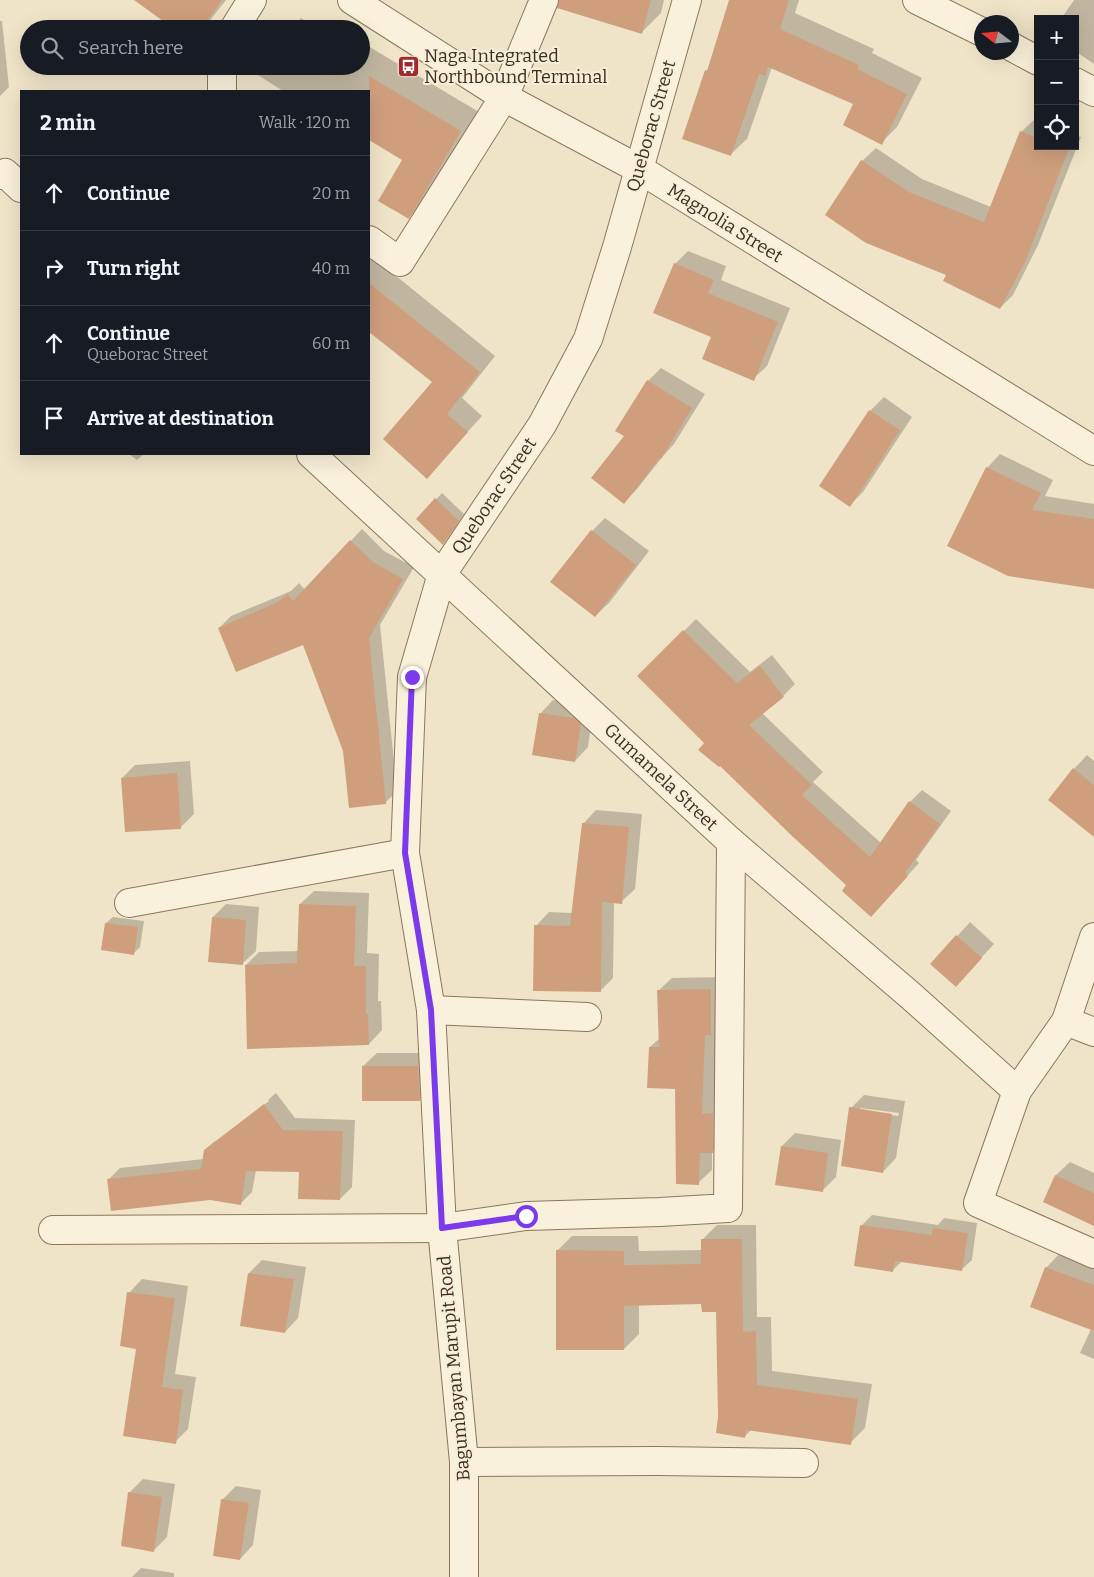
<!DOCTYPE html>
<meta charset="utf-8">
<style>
:root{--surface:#171b24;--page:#20242c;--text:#f1f3f6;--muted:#9ea1a6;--line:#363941}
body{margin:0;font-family:Bitter,serif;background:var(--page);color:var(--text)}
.controls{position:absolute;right:15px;top:15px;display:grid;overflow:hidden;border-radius:0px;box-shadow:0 5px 20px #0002}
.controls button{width:45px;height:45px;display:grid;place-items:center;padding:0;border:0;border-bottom:1px solid var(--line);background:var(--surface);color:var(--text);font:25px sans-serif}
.compass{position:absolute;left:974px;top:15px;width:45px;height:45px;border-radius:50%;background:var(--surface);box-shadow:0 5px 20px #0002;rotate:286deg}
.stop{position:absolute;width:15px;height:15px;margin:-11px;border:4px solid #7c3aed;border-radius:50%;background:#fff}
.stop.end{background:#7c3aed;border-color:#fff;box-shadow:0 1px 5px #0008}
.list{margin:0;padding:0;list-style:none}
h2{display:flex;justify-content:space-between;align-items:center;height:65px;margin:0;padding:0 20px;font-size:21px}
h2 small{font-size:16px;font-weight:400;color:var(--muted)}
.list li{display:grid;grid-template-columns:32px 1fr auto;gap:15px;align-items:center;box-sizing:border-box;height:75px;padding:0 20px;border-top:1px solid var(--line)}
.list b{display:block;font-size:19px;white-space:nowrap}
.list p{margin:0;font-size:16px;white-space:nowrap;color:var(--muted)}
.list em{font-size:16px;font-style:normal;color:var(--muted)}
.icon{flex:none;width:28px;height:28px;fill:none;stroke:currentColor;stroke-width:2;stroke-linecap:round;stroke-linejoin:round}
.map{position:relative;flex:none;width:1094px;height:1577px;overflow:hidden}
.search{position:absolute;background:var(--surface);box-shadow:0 5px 20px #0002;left:20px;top:20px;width:350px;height:55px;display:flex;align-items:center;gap:12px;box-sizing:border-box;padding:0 18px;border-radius:28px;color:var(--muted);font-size:19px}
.panel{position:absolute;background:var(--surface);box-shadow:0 5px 20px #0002;left:20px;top:90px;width:350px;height:365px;border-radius:0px}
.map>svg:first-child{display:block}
.shadow{fill:#0003;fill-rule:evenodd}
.building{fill:#cf9f7d}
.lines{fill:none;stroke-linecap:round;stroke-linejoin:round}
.minor-casing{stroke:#8d765c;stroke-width:30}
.minor{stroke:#faf1dc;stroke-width:28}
.route{stroke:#7c3aed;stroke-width:6}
.labels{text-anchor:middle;stroke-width:4;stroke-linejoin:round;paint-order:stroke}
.poi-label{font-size:18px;fill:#3d2e20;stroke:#f7eed8;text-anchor:start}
.street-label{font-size:18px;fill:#3d2e20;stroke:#f7eed8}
</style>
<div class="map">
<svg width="1094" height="1577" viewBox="0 0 1094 1577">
<rect width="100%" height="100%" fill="#f0e4c8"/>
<g class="shadow">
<path d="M136 0H226L203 29H176Z"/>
<path d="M587 0H664L661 13 641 33Z"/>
<path d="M730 0H799L795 13 874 49 872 53 922 78 897 127 881 143 855 104 772 67 747 139 731 154 706 71 709 68Z"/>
<path d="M1074 0H1094V64L1075 51V19H1061Z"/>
<path d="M301 18 317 29H290Z"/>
<path d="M0 21H2L9 87 0 96Z"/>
<path d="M361 42 479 112 427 199 409 217 404 160 369 139V91H283L258 75 263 66H361Z"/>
<path d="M1035 119 1038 120V146H1075V135L1081 137 1038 245 1013 295 1000 308 948 275 862 161 876 148 922 179 991 207 1021 132Z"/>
<path d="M688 251 726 266 721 280 790 308 767 366 753 379 713 336 675 264Z"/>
<path d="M369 254 495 356 462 398 482 416 427 477 434 382 369 331Z"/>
<path d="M661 368 705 394 674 444 664 455 637 489 624 503 626 436 648 381Z"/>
<path d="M884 397 912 417 863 492 850 505 821 486 870 411Z"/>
<path d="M129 454H144L137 460Z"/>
<path d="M1000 454 1053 480 1045 496 1094 504V587L987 468Z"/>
<path d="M442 493 464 514 449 537 443 543 418 519Z"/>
<path d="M605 518 649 551 609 603 595 616 592 531Z"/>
<path d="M362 529 384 551 414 567 380 625 397 791 385 803 344 751 304 643 219 628 231 616 291 591 299 583 305 590Z"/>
<path d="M696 619 750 672 772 655 795 684 783 696 762 713 823 772 813 782 881 843 910 802 922 790 951 811 916 860 919 863 883 903 848 885 639 676Z"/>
<path d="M553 700 588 706 593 711 588 747 575 761 540 714Z"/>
<path d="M1087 755 1094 761V835L1074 769Z"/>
<path d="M190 761 194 814 181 827 122 778 135 765Z"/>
<path d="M596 810 642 814 635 889 621 902H614L613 978 600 991 536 926 549 912 573 913 583 824Z"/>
<path d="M314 891 369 893 367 953 379 954 378 1001H381L382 1030 369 1044 246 965 259 952 299 951 300 904Z"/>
<path d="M226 904 259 907 256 951 242 964 213 917Z"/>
<path d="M113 917 144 921 140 947 133 954 106 923Z"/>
<path d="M970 922 994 944 956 985 932 964Z"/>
<path d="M724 977 717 1027 714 1101H726V1138L712 1151V1170L698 1183 676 1088 650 1047 660 1038 658 991 672 978Z"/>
<path d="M377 1053H431L433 1086 419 1100 363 1066Z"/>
<path d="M276 1093 295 1118 355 1120 352 1187 340 1199 300 1171 256 1170 252 1192 240 1204 108 1180 120 1168 204 1159 205 1150 215 1141V1143L269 1101 268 1100Z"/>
<path d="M864 1095 905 1101 896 1158 883 1172 851 1108ZM860 1108 899 1113 898 1116 860 1110Z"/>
<path d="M795 1133 841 1140 836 1177 822 1191 782 1146Z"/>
<path d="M1070 1162 1094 1173V1219L1044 1202 1056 1175Z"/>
<path d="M872 1215 938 1225 944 1218 977 1223 972 1260 961 1270 902 1261 893 1270 862 1225Z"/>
<path d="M717 1225H756L757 1317H771L772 1371 872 1384 865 1428 850 1443 751 1430 745 1436 719 1417 717 1311 703 1302 639 1304V1334L624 1349 557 1251 572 1236H638L639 1251 702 1250V1240Z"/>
<path d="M1059 1254 1094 1267V1359L1080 1353 1091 1329 1046 1268Z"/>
<path d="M262 1260 306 1267 298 1318 285 1332 249 1273Z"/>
<path d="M142 1279 188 1286 175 1374 196 1377 188 1429 175 1442 137 1348 129 1293Z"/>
<path d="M143 1479 175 1484 167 1537 154 1550 130 1492Z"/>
<path d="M236 1486 261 1490 253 1545 240 1559 222 1500Z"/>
<path d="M141 1568 174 1573V1577H132Z"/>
</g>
<g class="building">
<path d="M134 0H222L201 29H174Z"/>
<path d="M559 0H651L642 34 557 8Z"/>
<path d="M729 0H789L780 29 859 65 857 69 907 94 882 145 843 125 853 104 768 67 765 76 759 74 731 156 682 139 705 70 707 71Z"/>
<path d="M369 76 461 131 409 219 378 201 402 160 369 140Z"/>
<path d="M1020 131 1038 138V146H1057L1068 151 1026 260 1000 309 943 281 946 275 866 243 825 215 861 160 909 192 984 222Z"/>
<path d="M674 263 714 280 708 293 778 322 754 381 702 359 711 337 653 313Z"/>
<path d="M369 283 480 372 447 414 468 432 427 479 383 439 432 382 369 332Z"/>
<path d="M647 380 692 408 661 459 660 458 624 504 591 478 624 436 615 431Z"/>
<path d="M869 410 900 430 850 507 819 486Z"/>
<path d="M986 467 1041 493 1032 510 1094 519V589L1008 576 947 546Z"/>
<path d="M435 498 459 521 443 545 416 519Z"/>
<path d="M591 530 636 565 595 617 550 582Z"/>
<path d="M350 540 373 562 403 579 369 638 386 804 349 808 343 751 303 645 236 672 218 628 278 602 287 594 293 601Z"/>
<path d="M683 630 737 683 760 666 784 697 749 725 812 785 802 795 870 857 909 801 940 824 905 873 908 876 871 917 842 891 846 885 792 836 720 766 719 767 698 750 704 743 637 676Z"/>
<path d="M539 713 574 718 581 724 575 762 532 755Z"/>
<path d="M1073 768 1094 785V837L1048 800Z"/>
<path d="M177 773 181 829 125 832 121 778Z"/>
<path d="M582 823 629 827 622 904 602 902 601 992 533 991 534 925 570 926Z"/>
<path d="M299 904 356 906 354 966H366V1014H368L369 1045 247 1049 245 965 297 963Z"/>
<path d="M212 917 246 920 243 965 208 962Z"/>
<path d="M105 923 138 927 134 955 101 950Z"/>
<path d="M956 935 982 958 956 987 930 964Z"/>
<path d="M711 989V1035H705L702 1114 713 1113V1153H700L699 1185 676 1184 675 1089 647 1088 649 1047H659L657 990Z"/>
<path d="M362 1066H418L420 1101H362Z"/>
<path d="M264 1104 283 1130 343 1131 340 1200 298 1199 299 1172 246 1171 241 1205 210 1200 111 1211 107 1179 201 1169 204 1150Z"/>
<path d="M849 1107 892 1114 883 1173 841 1166Z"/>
<path d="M781 1146 828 1153 823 1192 775 1185Z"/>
<path d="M1055 1175 1094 1193V1226L1043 1202Z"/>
<path d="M860 1225 932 1235 933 1228 968 1233 962 1271 895 1261 893 1272 854 1266Z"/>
<path d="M701 1239H742L743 1332 756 1331 757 1385 858 1399 851 1445 746 1430 745 1438 716 1433 718 1417 716 1312H702L701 1304 624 1306V1350H556V1250L624 1251V1265L701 1264Z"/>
<path d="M1045 1267 1094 1285V1331L1030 1307Z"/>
<path d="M248 1273 294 1279 285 1333 240 1326Z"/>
<path d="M127 1292 175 1298 162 1387 183 1390 176 1444 123 1436 136 1349 120 1346Z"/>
<path d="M128 1492 162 1497 154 1552 121 1546Z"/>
<path d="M221 1499 249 1503 240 1560 213 1556Z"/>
</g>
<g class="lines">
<defs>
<g id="minor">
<path d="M352 0 504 97 639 169 1094 451"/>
<path d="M917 0 982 32"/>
<path d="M234 29 252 0"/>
<path d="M1012 47 1038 61"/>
<path d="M222 66V91"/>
<path d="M1075 82 1094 92"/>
<path d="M0 175 5 173 21 188"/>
<path d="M369 240 400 262 504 97 544 0"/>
<path d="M311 454 731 842 911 996 1017 1091"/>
<path d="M129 903 405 853"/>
<path d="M1094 937 1066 1021 1017 1091 978 1203 1094 1254"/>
<path d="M431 1010 587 1017"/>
<path d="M1066 1021 1094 1032"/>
<path d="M53 1230 442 1228 526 1216 660 1212 728 1208 731 842"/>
<path d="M464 1462 657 1461 804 1463"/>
<path d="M464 1577V1462L442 1228 431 1010 405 853 412 677 442 574 542 425 588 339 617 247 687 0"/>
</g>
</defs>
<use href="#minor" class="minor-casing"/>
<use href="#minor" class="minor"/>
</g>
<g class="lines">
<path class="route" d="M412 677 405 853 431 1010 442 1228 526 1216"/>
</g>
<defs>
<symbol id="bus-square" viewBox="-11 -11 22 22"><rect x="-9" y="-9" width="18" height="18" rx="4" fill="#9e2a2b" stroke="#f7eed8"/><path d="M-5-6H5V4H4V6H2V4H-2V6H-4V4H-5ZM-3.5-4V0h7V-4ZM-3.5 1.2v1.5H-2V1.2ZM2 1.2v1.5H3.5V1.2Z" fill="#fff"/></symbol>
</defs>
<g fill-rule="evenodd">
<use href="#bus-square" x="396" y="54" width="25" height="25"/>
</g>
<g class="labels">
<g class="poi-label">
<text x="424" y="62">Naga Integrated<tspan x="424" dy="21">Northbound Terminal</tspan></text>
</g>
<g class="street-label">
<text transform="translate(651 126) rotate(-74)" y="6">Queborac Street</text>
<text transform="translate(725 223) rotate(32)" y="6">Magnolia Street</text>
<text transform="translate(494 496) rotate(-56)" y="6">Queborac Street</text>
<text transform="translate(661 777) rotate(43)" y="6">Gumamela Street</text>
<text transform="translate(454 1368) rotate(-95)" y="6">Bagumbayan Marupit Road</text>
</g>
</g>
</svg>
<div class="controls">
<button>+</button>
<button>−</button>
<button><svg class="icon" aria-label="locate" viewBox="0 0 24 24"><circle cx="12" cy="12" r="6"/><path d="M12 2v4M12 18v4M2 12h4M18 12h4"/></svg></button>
</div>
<svg class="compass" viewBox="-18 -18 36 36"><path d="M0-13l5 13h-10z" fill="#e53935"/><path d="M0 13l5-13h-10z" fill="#9ea1a6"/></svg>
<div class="stop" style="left:526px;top:1216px"></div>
<div class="stop end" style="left:412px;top:677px"></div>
<div class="search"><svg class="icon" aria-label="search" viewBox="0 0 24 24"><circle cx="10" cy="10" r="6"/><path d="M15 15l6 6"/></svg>Search here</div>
<section class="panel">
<h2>2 min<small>Walk · 120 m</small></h2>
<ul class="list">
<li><svg class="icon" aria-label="ahead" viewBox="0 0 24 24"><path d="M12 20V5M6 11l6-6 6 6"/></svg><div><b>Continue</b></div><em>20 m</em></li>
<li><svg class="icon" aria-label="right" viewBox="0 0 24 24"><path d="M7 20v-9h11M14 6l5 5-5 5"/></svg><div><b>Turn right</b></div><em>40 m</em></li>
<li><svg class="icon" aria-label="ahead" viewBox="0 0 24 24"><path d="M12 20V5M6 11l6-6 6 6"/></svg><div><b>Continue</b><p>Queborac Street</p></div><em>60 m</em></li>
<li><svg class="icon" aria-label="arrive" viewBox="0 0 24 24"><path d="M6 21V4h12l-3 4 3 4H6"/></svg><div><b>Arrive at destination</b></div></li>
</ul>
</section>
</div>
